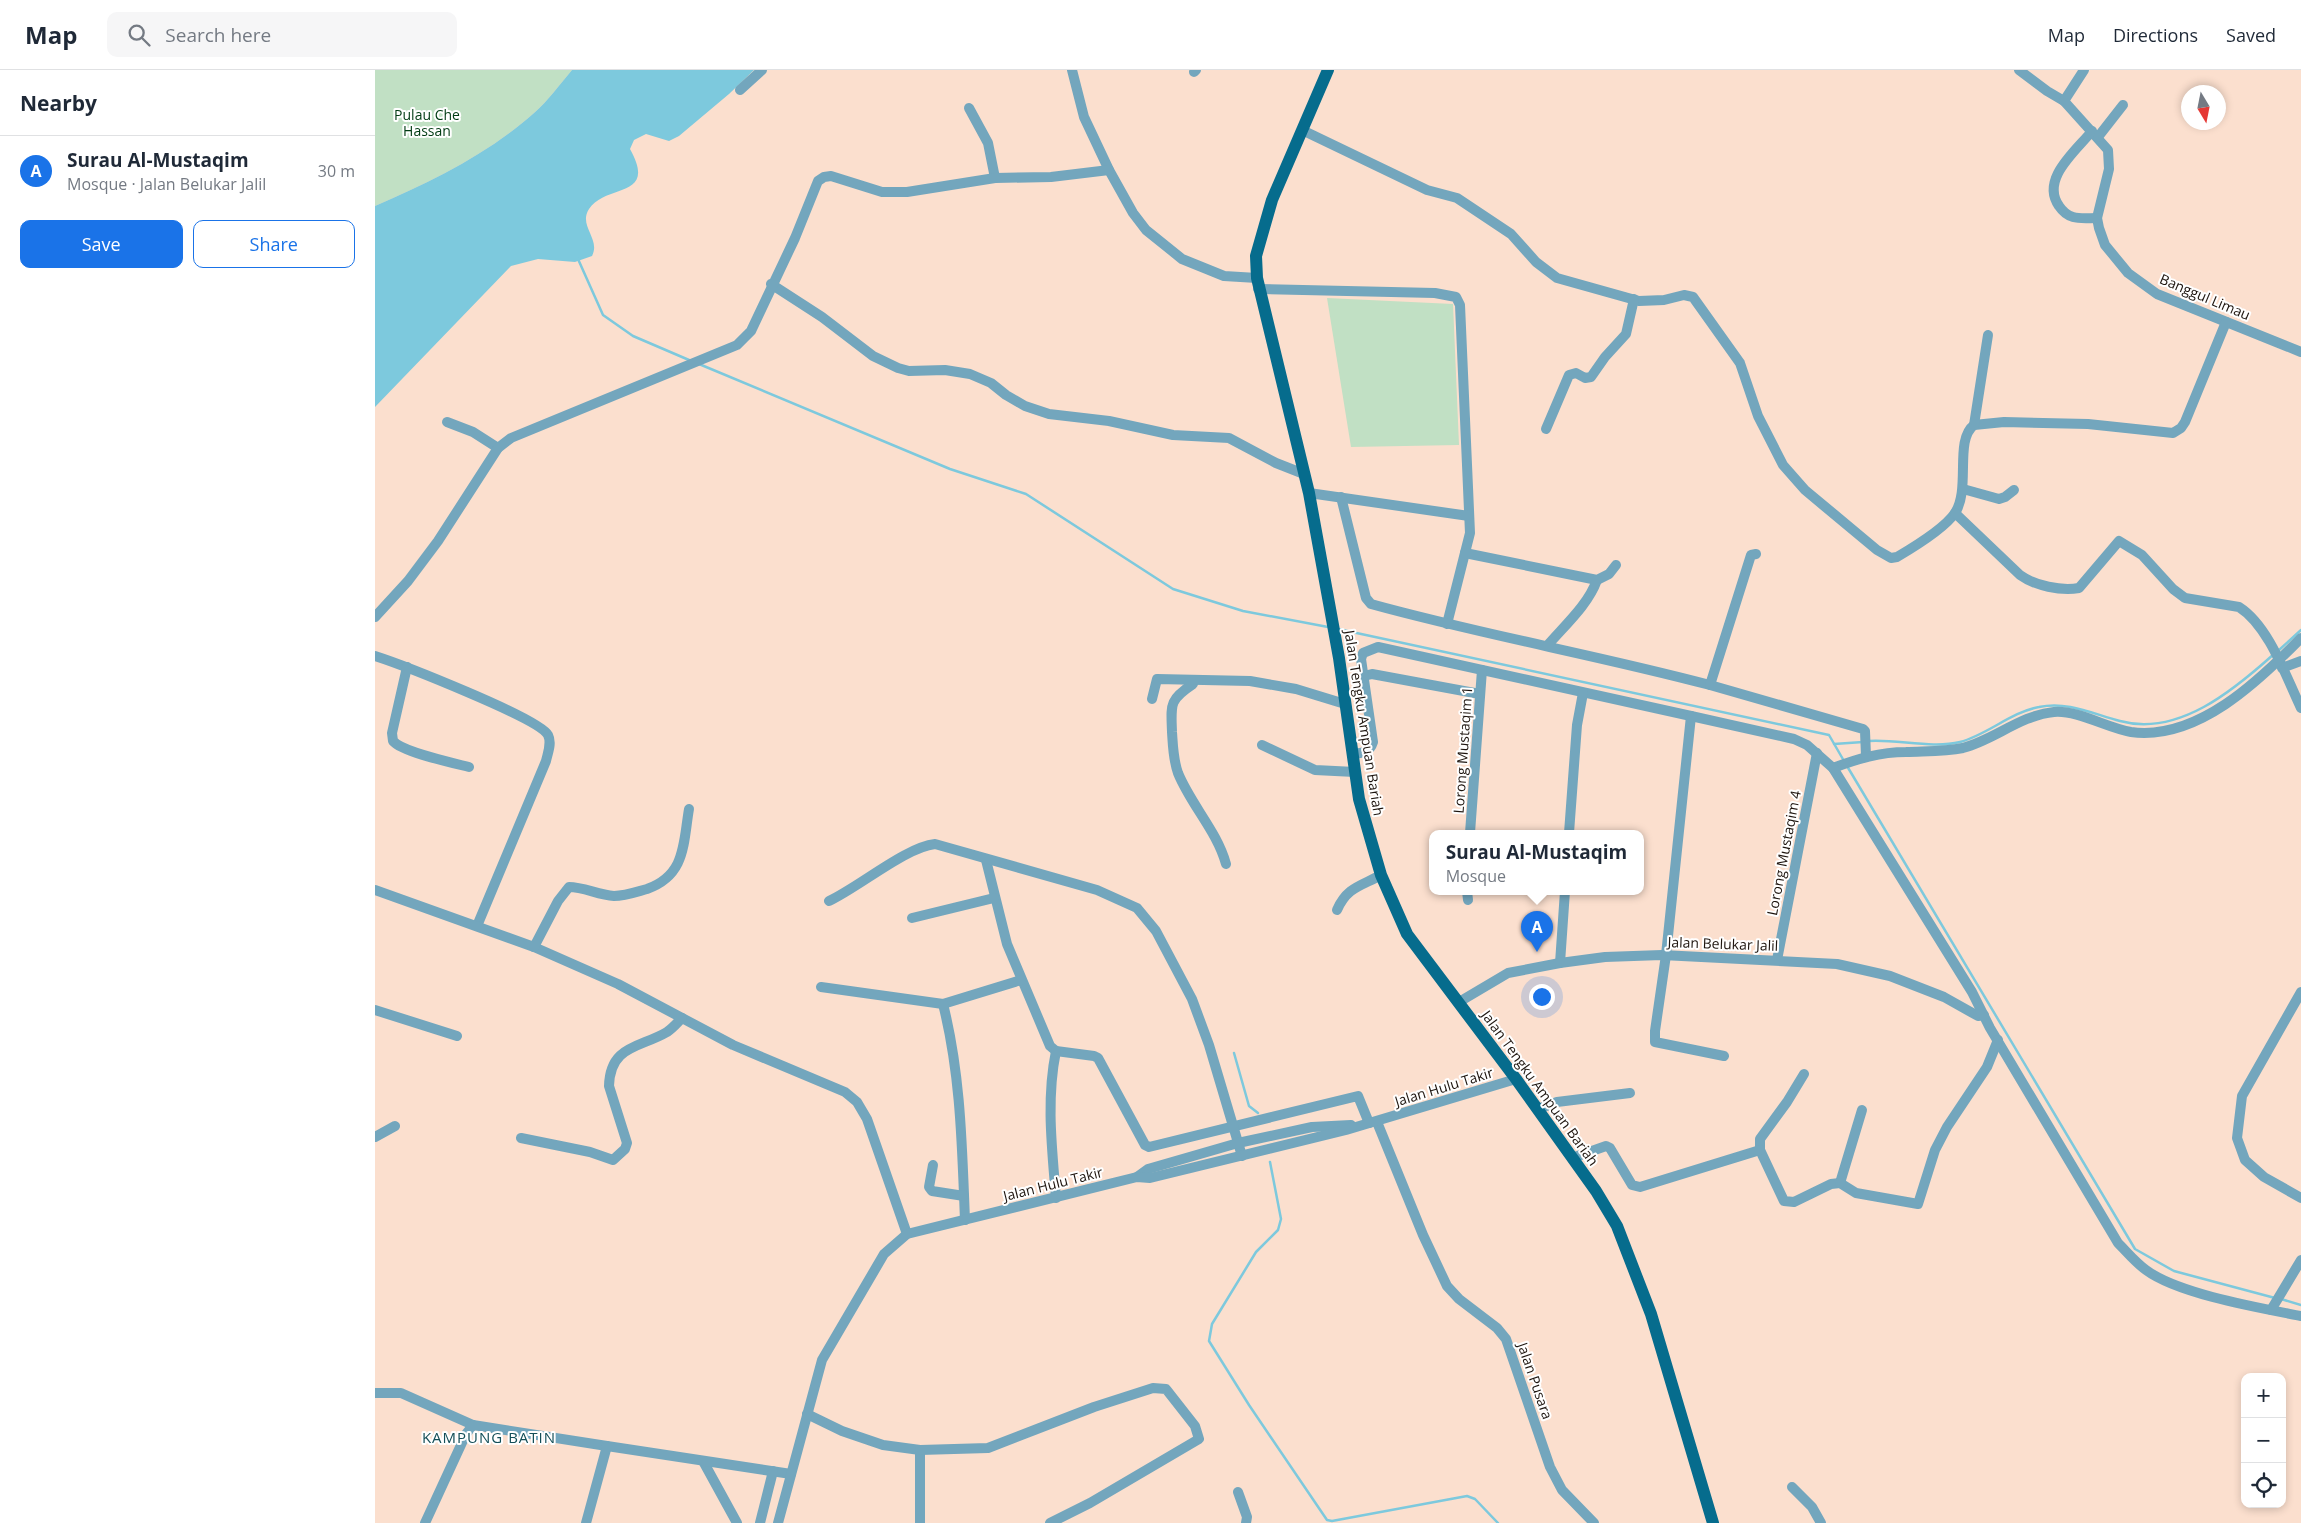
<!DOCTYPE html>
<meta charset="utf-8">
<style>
:root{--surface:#fff;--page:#f6f6f7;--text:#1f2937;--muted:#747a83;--line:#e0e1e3;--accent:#1a73e8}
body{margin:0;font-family:"Open Sans",sans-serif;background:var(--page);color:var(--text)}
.controls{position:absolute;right:15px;bottom:15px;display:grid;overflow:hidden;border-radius:10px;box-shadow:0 2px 8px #0003}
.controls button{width:45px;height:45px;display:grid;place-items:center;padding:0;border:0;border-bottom:1px solid var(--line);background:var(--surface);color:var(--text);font:25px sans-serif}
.compass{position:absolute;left:1806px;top:15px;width:45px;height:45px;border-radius:50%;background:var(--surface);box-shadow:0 2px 8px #0003;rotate:170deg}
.you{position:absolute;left:1166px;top:926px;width:18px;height:18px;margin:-12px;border:4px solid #fff;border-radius:50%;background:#1a73e8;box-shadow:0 0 0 8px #1a73e833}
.badge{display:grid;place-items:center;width:32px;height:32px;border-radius:50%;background:var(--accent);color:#fff;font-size:16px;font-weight:700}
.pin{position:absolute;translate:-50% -41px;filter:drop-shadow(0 1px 2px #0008)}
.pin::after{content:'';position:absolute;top:26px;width:18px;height:15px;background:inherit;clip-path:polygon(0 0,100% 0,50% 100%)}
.popup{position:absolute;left:1054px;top:760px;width:215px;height:65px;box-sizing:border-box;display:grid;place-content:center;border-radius:10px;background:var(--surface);filter:drop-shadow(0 1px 4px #0005);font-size:16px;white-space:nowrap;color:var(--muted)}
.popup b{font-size:19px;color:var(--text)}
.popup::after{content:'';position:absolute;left:50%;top:100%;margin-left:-10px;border:10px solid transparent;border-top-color:var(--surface)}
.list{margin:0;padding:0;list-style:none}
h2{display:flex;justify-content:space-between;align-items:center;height:65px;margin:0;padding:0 20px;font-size:21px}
h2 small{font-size:16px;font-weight:400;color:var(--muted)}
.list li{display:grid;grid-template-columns:32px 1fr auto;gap:15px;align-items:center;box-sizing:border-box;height:70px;padding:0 20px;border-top:1px solid var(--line)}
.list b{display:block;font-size:19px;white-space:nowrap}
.list p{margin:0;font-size:16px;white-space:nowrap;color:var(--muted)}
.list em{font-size:16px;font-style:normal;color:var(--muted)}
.actions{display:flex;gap:10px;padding:15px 20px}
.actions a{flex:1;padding:11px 0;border:1px solid var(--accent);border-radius:10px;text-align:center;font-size:18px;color:var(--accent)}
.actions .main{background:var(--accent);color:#fff}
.icon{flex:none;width:28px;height:28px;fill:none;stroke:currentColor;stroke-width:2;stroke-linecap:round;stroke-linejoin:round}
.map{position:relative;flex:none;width:1926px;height:1453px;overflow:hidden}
header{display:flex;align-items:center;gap:30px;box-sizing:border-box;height:70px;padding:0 25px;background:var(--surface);border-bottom:1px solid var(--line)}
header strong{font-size:24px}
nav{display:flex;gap:28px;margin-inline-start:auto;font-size:18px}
.search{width:350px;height:45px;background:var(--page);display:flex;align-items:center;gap:12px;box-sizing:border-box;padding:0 18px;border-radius:10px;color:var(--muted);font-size:19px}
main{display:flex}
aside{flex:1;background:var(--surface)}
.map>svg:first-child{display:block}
.green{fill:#c1e0c4}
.water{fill:#7dc9dd}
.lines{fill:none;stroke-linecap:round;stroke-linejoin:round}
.stream{stroke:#7dc9dd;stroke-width:2.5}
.minor{stroke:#73a6bd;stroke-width:10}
.major{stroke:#066c8d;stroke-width:12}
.labels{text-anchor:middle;stroke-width:4;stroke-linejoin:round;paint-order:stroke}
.park-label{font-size:14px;fill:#003b13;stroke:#fff}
.street-label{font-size:14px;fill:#1d140e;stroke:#fff}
.neighbourhood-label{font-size:15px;letter-spacing:1px;fill:#144f58;stroke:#fff}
</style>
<header>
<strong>Map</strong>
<div class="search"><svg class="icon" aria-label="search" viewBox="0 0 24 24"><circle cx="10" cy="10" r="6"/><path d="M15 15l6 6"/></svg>Search here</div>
<nav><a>Map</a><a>Directions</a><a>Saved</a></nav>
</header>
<main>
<aside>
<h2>Nearby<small></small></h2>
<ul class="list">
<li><span class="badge">A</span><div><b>Surau Al-Mustaqim</b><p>Mosque · Jalan Belukar Jalil</p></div><em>30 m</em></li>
</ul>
<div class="actions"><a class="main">Save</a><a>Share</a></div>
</aside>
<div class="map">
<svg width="1926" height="1453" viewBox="0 0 1926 1453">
<rect width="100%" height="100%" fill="#fbdfce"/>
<g class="green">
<path d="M0 0H197C185 14 173 31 159 43 113 84 56 112 0 136Z"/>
<path d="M952 228 1078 234 1084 375 976 377Z"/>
</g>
<path class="water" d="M197 0H379L354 24 304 66 294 71 271 64 259 70 255 79C283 129 231 113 214 139 203 156 226 169 217 186L200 192 163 189 136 196 0 337V136C56 112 113 84 159 43 173 31 185 14 197 0Z"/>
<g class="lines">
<g class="stream">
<path d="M203 189 228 245 258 266 314 290"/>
<path d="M324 294 575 399 651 424 798 519 868 541 953 557"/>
<path d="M963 559 1454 665 1469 691"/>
<path d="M1903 581 1926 560"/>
<path d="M1494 671C1522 669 1557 679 1585 672 1612 665 1636 642 1664 637 1693 631 1718 644 1745 651 1803 667 1859 620 1899 584"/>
<path d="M1459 674 1488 672"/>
<path d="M1472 696 1760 1179 1799 1201 1900 1228"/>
<path d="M859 983 874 1036 883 1043"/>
<path d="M895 1092 906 1149 903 1160 881 1182 837 1254 834 1271 874 1335 952 1450 957 1451 1092 1426 1100 1429 1123 1453"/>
<path d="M1906 1229 1926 1235"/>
</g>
<g class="minor">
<path d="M697 0 709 47 734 100 758 143 771 160 807 189 849 206 882 208"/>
<path d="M1644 0 1672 21 1689 31"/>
<path d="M1709 0 1689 31 1733 80 1734 99 1722 148 1724 158 1730 175 1753 203 1782 224 1926 282"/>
<path d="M819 2 821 0"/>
<path d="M365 20 387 0"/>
<path d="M594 38 613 73 620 108"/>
<path d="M927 60 1052 120 1082 128 1136 164 1161 192 1182 208 1264 231 1289 230 1309 225 1318 227 1365 293 1383 346 1408 395 1430 420 1502 480 1516 488 1522 487C1539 477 1569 459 1580 443 1596 419 1579 370 1599 355L1629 352 1713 354 1798 363 1806 358 1810 352 1851 252"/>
<path d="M1717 61C1701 81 1665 109 1684 136 1694 151 1706 148 1722 148"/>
<path d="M1723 67 1748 35"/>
<path d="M396 214 447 247 498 286 523 298 534 301 570 300 595 304 616 313 631 325 650 336 674 344 734 351 798 365 854 368 901 393 929 404"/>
<path d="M883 219 1060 223 1081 227 1085 235 1095 463 1072 554"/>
<path d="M72 352 98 362 123 378"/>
<path d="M1599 355 1613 265"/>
<path d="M1171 359 1194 305 1201 303 1210 308 1216 307 1230 287 1251 264 1259 229"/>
<path d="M1588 419 1624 429 1630 427 1639 420"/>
<path d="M934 423 1094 446"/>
<path d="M966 427 991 528 996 534C1108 565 1222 585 1335 615"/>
<path d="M1580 443 1645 505C1660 516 1686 521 1704 518L1744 471 1767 485 1798 519 1810 528 1864 537C1894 556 1911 607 1926 638"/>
<path d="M1090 483 1222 510 1234 504 1241 495"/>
<path d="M1381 484 1376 485 1335 615 1488 659 1490 661 1491 686"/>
<path d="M0 547 33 511 63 471 123 378 136 368 362 275 376 261 420 168 443 111 449 107 456 106 507 122H532L620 108 676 107 734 100"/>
<path d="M1172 576C1190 555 1213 535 1222 510"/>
<path d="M0 586C25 594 164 648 173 665 177 673 173 682 171 691L102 856"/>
<path d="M32 597 17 663 18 671C27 682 78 693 94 697"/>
<path d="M1907 598 1926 591"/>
<path d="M989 606 997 604 1105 624"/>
<path d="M818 610V614C794 630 796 634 797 662 798 676 798 689 803 703 816 735 842 761 851 794"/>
<path d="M777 629 782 609 875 611 921 619 970 634"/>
<path d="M887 675 940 700 980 702"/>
<path d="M978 684C988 683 995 682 998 672L986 589 988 583 1003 577 1316 646"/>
<path d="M1458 698C1482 689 1505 682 1531 682 1550 681 1569 682 1588 678 1619 670 1646 645 1679 642 1703 640 1732 658 1756 662 1822 671 1884 611 1926 568"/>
<path d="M1095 763 1107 600"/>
<path d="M1194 763 1202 655 1208 623"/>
<path d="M611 790 632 874 675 976 681 981 719 986 723 988 770 1075 774 1077 983 1026 994 1053"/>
<path d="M0 820 159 877 243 914 358 975 470 1022 482 1032 492 1049 532 1164"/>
<path d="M1092 821 1093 830"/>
<path d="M454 831C484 817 531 777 560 774L722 820 762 838 781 861 817 929 834 975 867 1086"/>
<path d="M962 840C972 817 986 816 1006 805"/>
<path d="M537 848 619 828"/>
<path d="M159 877 183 831 194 817C209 817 223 825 239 826 250 826 261 822 272 819 311 805 308 774 314 739"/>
<path d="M1402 890 1442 683"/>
<path d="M1185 893 1190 821"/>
<path d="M446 917 568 934 646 910"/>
<path d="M1926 922 1867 1026 1862 1068 1870 1090 1889 1107 1926 1128"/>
<path d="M1084 932 1133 903 1185 893 1230 887 1287 885 1462 894 1515 906 1569 927 1603 946 1609 945"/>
<path d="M568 934C586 1005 587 1078 590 1150"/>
<path d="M0 940 82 966"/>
<path d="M1349 986 1280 972V961L1291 885 1316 646 1419 669 1432 675 1458 698 1597 922 1615 958 1743 1173C1752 1182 1760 1192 1771 1200 1803 1224 1885 1238 1926 1246"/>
<path d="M1429 1004 1412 1032 1385 1069V1080L1409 1131 1419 1132 1456 1114 1465 1113 1481 1123 1543 1134 1560 1080 1572 1057 1612 997 1623 970"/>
<path d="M1163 1039 1182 1032 1255 1023"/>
<path d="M1002 1052 1048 1165 1072 1216 1084 1229 1122 1258 1131 1269 1175 1397 1187 1420 1219 1453"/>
<path d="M0 1067 20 1056"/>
<path d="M146 1068 215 1082 238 1090 250 1079 252 1073 234 1016C235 975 265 978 292 962 298 958 302 953 307 948"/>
<path d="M1197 1088 1231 1076 1235 1078 1257 1115 1265 1117 1385 1080"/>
<path d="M558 1095 554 1117 557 1121 589 1126"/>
<path d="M762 1107 773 1099 863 1073 937 1057 976 1055"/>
<path d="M1465 1113 1487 1040"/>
<path d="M681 1128C677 1078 671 1030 681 981"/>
<path d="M1896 1240 1926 1190"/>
<path d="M0 1323H26L98 1355"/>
<path d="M432 1344 467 1361 508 1375 545 1380V1453"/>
<path d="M545 1380 613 1378 719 1337 778 1318 791 1319 820 1356 824 1369 715 1433 675 1453"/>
<path d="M328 1391 362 1453"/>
<path d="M1417 1417 1437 1437 1446 1453"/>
<path d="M863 1422 872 1447 871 1453"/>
<path d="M50 1453 91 1364 98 1355 232 1376"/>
<path d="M211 1453 232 1376 416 1404"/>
<path d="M385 1453 398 1401"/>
<path d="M403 1453 447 1290 509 1184 532 1164 762 1107 775 1108 971 1060 1141 1009"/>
</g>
<path class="major" d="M953 0 897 130 881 186 882 208 934 423 964 588 984 729 1006 805 1032 864 1141 1009 1221 1121 1242 1156 1276 1244 1338 1453"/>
</g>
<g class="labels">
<g class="park-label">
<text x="52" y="50">Pulau Che<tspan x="52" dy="16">Hassan</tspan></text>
</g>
<g class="street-label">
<text transform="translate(1830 227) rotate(23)" y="5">Banggul Limau</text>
<text transform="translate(989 653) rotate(81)" y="5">Jalan Tengku Ampuan Bariah</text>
<text transform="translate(1088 680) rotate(-86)" y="5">Lorong Mustaqim 1</text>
<text transform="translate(1409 783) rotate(-79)" y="5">Lorong Mustaqim 4</text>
<text transform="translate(1348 874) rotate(2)" y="5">Jalan Belukar Jalil</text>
<text transform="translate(1069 1017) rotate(-17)" y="5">Jalan Hulu Takir</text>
<text transform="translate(1165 1018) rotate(54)" y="5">Jalan Tengku Ampuan Bariah</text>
<text transform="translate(678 1114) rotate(-14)" y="5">Jalan Hulu Takir</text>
<text transform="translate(1160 1311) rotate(71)" y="5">Jalan Pusara</text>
</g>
<g class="neighbourhood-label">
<text x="114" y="1373">KAMPUNG BATIN</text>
</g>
</g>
</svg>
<div class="controls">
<button>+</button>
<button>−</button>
<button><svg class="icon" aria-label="locate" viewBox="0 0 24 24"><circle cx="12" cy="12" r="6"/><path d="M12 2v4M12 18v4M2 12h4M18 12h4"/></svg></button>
</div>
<svg class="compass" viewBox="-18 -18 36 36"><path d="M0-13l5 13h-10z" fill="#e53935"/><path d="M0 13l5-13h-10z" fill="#747a83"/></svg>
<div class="you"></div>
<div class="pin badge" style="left:1162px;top:882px">A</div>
<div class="popup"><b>Surau Al-Mustaqim</b>Mosque</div>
</div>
</main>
